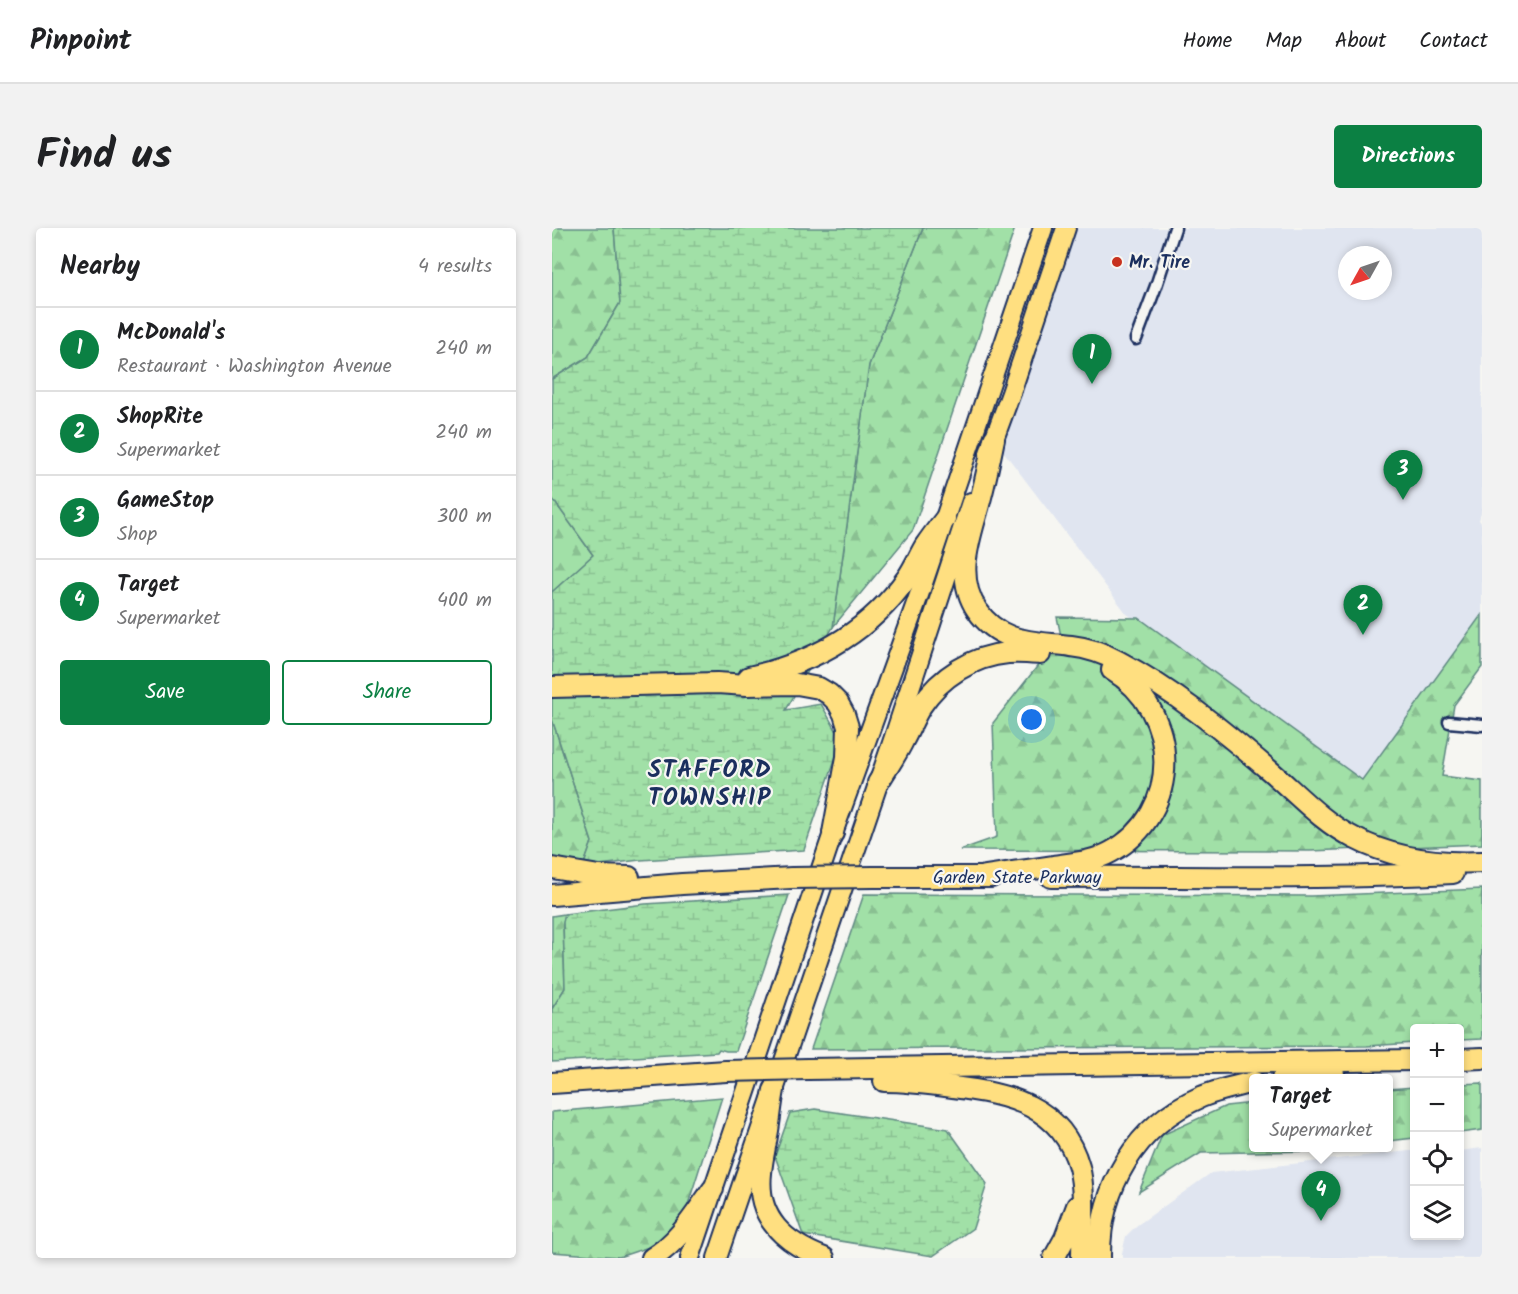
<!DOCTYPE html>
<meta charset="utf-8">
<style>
:root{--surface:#fff;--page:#f2f2f2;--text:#202124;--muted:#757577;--line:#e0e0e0;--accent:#0b8043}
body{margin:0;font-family:Kalam,sans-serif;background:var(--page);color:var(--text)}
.controls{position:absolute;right:18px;bottom:18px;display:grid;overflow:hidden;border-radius:6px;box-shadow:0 3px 9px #0003}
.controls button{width:54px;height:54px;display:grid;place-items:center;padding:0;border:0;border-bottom:2px solid var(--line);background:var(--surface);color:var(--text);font:30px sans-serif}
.compass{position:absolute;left:786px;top:18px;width:54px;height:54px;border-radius:50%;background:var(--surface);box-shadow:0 3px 9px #0003;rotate:230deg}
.you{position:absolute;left:480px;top:492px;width:21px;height:21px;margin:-15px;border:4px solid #fff;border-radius:50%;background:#1a73e8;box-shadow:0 0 0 9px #1a73e833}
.badge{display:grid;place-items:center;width:39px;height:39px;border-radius:50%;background:var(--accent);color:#fff;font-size:20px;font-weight:700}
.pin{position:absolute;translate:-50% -50px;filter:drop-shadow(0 2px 3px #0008)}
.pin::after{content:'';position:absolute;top:32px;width:21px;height:18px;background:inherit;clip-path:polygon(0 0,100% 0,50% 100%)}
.popup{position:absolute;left:697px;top:846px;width:144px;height:78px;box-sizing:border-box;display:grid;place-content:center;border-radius:6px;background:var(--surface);filter:drop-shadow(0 2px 4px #0005);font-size:20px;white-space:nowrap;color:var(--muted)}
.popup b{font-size:22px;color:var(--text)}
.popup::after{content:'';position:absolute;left:50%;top:100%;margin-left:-12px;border:12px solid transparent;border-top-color:var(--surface)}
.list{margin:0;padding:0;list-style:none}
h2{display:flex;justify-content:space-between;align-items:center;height:78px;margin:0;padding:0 24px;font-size:26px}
h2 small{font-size:20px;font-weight:400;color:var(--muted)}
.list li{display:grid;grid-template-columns:39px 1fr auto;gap:18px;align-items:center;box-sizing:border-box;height:84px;padding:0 24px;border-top:2px solid var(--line)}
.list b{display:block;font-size:22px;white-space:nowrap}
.list p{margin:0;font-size:20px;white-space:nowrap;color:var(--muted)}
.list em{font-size:20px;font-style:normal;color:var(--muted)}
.actions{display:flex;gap:12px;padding:18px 24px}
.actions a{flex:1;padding:14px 0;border:2px solid var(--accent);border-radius:6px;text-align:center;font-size:21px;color:var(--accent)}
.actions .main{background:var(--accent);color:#fff}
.icon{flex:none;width:33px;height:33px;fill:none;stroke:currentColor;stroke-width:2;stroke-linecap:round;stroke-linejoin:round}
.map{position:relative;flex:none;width:930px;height:1030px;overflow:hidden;border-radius:6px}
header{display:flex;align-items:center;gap:36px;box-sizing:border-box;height:84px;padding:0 30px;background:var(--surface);border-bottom:2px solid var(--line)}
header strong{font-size:28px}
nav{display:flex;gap:33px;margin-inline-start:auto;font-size:21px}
.intro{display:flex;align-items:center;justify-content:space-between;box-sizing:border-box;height:144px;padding:0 36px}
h1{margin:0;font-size:42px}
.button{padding:15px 27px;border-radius:6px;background:var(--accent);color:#fff;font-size:21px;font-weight:700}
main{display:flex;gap:36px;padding:0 36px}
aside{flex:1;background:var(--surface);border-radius:6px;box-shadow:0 3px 9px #0003}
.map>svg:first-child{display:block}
.built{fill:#e0e5f0;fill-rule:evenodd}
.forest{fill:url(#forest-firs);stroke:#5e8882;stroke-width:1.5}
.wetland{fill:url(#wetland-marsh);stroke:#5e8882;stroke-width:1.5}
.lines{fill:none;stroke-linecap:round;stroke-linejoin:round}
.minor-casing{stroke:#1b2f5e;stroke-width:15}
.trunk-casing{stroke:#1b2f5e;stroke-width:22}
.motorway-casing{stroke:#1b2f5e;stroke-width:24}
.minor{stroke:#f6f6f2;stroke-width:10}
.trunk{stroke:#ffdf80;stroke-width:18}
.motorway{stroke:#ffdf80;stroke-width:20}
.motorway-bridge-casing{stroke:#1b2f5e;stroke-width:24;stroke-linecap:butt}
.motorway-bridge{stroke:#ffdf80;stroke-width:20}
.poi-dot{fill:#c8321e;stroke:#f6f6f2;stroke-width:2}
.labels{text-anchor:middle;stroke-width:4.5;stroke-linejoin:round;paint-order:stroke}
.poi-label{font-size:18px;font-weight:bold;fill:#1b2f5e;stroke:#f6f6f2;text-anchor:start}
.street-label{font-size:18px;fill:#1b2f5e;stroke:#f6f6f2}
.district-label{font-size:24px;font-weight:bold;letter-spacing:1.5px;fill:#1b2f5e;stroke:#f6f6f2}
</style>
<header>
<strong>Pinpoint</strong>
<nav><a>Home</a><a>Map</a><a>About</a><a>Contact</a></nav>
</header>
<div class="intro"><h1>Find us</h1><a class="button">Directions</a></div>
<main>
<aside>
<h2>Nearby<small>4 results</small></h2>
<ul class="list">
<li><span class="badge">1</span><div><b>McDonald's</b><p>Restaurant · Washington Avenue</p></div><em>240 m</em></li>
<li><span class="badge">2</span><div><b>ShopRite</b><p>Supermarket</p></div><em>240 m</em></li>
<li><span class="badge">3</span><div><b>GameStop</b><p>Shop</p></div><em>300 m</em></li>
<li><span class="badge">4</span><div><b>Target</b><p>Supermarket</p></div><em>400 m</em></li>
</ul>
<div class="actions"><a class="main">Save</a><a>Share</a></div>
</aside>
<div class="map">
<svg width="930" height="1030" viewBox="0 0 930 1030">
<defs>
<pattern id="forest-firs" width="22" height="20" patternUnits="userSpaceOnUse" patternTransform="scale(1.5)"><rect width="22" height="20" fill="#a1e0a7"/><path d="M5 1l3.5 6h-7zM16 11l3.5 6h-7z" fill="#8ac092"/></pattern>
<pattern id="wetland-marsh" width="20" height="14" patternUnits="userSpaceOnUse" patternTransform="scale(1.5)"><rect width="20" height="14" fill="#a1e0a7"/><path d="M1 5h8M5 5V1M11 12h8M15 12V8" fill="none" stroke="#8ac092"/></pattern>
</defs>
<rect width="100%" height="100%" fill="#f6f6f2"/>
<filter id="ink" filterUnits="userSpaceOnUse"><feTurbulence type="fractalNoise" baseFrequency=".0167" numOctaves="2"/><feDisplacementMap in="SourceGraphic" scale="12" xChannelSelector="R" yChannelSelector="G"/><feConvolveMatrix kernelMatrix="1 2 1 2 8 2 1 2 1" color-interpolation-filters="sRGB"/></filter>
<g filter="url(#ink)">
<g class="built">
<path d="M514 0H930V282L927 292 930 296V386L810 552 575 386 442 211ZM795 27H831V63H795Z"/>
<path d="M930 920V1030H570V1025L574 1008 584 998 659 945 857 923H862V1008H908V923Z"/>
</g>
<g class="forest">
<path d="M0 0H62L68 75 36 129 0 151Z"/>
<path d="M371 0H463L361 302 281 399 317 137Z"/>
<path d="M0 270 41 327 0 364Z"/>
<path d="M930 386V439L902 477 890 548 930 553V616L758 623 408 622 445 609 441 495 509 408 505 389 587 390 810 552Z"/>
<path d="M0 491 40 614 31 639 0 644Z"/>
<path d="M930 661V811L908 812V800H862V815L815 818 259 821 312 666 759 668Z"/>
<path d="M13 686 11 694 13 760 0 781V688Z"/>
<path d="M930 855V902L908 905V856Z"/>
<path d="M862 859V910L837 913V861Z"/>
<path d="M170 869 134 983 106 1016 67 1029 0 1024V884Z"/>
<path d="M701 875 702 920H786L760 923 649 925 587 964 610 907 674 878Z"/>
</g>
<g class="wetland">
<path d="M62 0H371L317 137 281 399 234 482 269 476 288 509 289 514 252 622 88 632 31 639 40 614 0 491V364L41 327 0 270V151L36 129 68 75Z"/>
<path d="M237 667 184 823H174L167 821 165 824 0 834V781L13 760 11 694 13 686 93 676Z"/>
<path d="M263 881 396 901 435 956 421 1000 381 1028 251 1007 223 928 238 885Z"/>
</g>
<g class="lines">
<defs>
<g id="minor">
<path d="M584 111 604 58 623 0"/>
<path d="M897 494 930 497"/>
</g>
<g id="trunk">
<path d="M437 225 459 165 514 0"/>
<path d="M138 1030 281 605 367 367 491 0"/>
<path d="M165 1030 342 509 419 274"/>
</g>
<g id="motorway">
<path d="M442 211C438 230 434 250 429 269 420 306 401 346 425 382 449 417 483 413 519 418 536 420 551 425 566 433 621 462 670 502 717 542 744 565 770 594 802 610 842 631 886 636 930 634"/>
<path d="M197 449C261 435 317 404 355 350 362 340 367 328 373 318 379 309 386 300 393 291"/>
<path d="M0 459 165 455 195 457 245 456 267 460 277 466 286 475 292 486 296 499 295 529 281 605"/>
<path d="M326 555C335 540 345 526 352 511 358 500 362 489 369 478 388 449 421 428 456 425 467 424 477 425 488 426"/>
<path d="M0 640 47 648 77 649"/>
<path d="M322 649H439"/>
<path d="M428 649C452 645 477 642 501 638 520 635 541 634 559 624 631 585 629 483 560 442"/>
<path d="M499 649C633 648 767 652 901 645"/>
<path d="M0 667 130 656 240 650"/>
<path d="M908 831 930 830"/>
<path d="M256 841 862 832"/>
<path d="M730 850 782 846"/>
<path d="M332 853C355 853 378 856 401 859 456 866 510 877 527 939 534 966 530 1001 530 1030"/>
<path d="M0 855 174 843"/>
<path d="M222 862C219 877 218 893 215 908 213 920 210 932 209 945 204 991 233 1015 272 1030"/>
<path d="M100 1030C127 1014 143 986 161 961"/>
<path d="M502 1030 513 1010 525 978"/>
<path d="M548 1030C547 960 584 897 649 869 665 862 684 858 702 854"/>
</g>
</defs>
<use href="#minor" class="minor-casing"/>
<use href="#trunk" class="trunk-casing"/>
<use href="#motorway" class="motorway-casing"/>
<use href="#minor" class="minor"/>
<use href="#trunk" class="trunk"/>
<use href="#motorway" class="motorway"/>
<defs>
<g id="motorway-bridge">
<path d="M240 650 322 649"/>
<path d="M174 843 256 841"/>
</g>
</defs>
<use href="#motorway-bridge" class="motorway-bridge-casing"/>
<use href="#motorway-bridge" class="motorway-bridge"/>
</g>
</g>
<circle class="poi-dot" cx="565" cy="34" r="6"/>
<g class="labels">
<g class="poi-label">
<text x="577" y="40">Mr. Tire</text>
</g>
<g class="street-label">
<text x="465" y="655">Garden State Parkway</text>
</g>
<g class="district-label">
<text x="158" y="549">STAFFORD<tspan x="158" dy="28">TOWNSHIP</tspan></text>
</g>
</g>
</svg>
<div class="controls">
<button>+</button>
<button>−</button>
<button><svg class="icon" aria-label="locate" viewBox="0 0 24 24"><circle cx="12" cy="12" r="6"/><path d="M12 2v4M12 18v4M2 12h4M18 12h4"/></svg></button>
<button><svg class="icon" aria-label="layers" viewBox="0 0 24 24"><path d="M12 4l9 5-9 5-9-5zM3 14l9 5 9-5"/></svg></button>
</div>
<svg class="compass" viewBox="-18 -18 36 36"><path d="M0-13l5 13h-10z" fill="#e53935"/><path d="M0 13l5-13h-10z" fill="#757577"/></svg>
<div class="you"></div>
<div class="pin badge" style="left:540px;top:156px">1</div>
<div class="pin badge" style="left:811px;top:407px">2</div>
<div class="pin badge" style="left:851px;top:272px">3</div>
<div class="pin badge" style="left:769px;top:993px">4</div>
<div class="popup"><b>Target</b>Supermarket</div>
</div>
</main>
